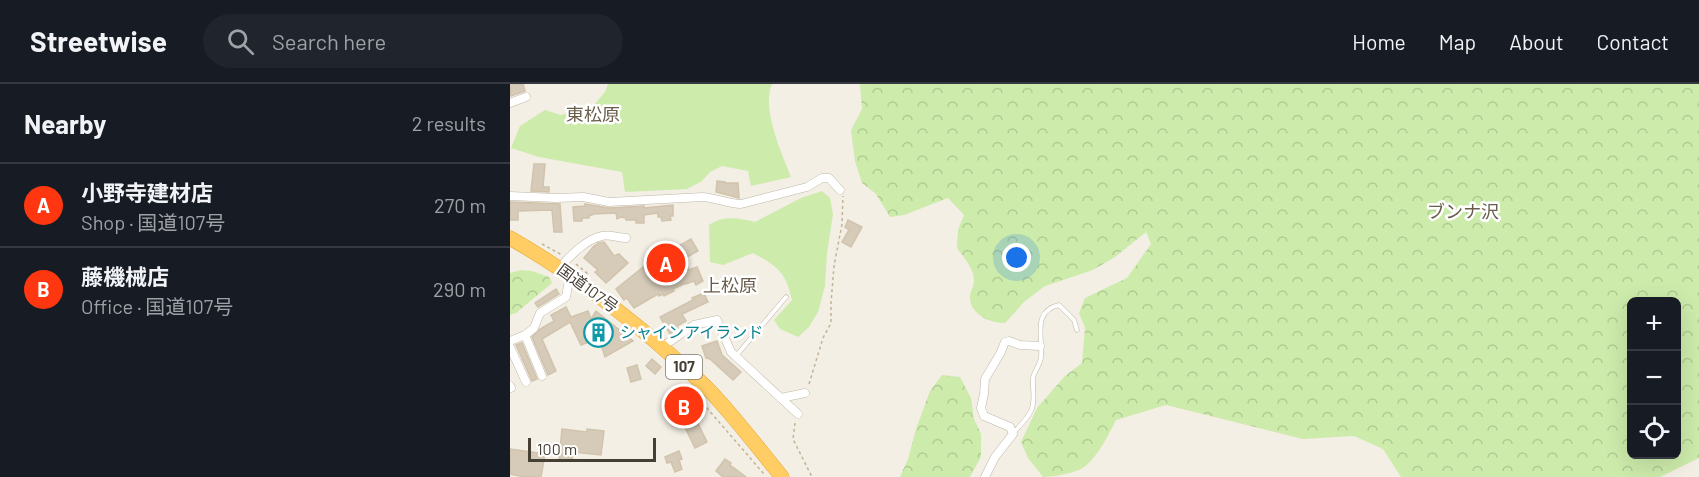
<!DOCTYPE html>
<meta charset="utf-8">
<style>
:root{--surface:#171b24;--page:#20242c;--text:#f1f3f6;--muted:#9ea1a6;--line:#363941;--accent:#ff3710}
body{margin:0;font-family:Barlow,"Noto Sans JP",sans-serif;background:var(--page);color:var(--text)}
.controls{position:absolute;right:18px;bottom:18px;display:grid;overflow:hidden;border-radius:9px;box-shadow:0 6px 24px #0002}
.controls button{width:54px;height:54px;display:grid;place-items:center;padding:0;border:0;border-bottom:2px solid var(--line);background:var(--surface);color:var(--text);font:30px sans-serif}
.scale{position:absolute;left:18px;bottom:15px;width:128px;box-sizing:border-box;padding-left:6px;border:3px solid #463f34;border-top:0;font-size:16px;line-height:21px;white-space:nowrap;color:#463f34;-webkit-text-stroke:4px #fff;paint-order:stroke}
.you{position:absolute;left:507px;top:174px;width:21px;height:21px;margin:-15px;border:4px solid #fff;border-radius:50%;background:#1a73e8;box-shadow:0 0 0 9px #1a73e833}
.badge{display:grid;place-items:center;width:39px;height:39px;border-radius:50%;background:var(--accent);color:#fff;font-size:20px;font-weight:700}
.pin{position:absolute;translate:-50% -50%;border:3px solid #fff;box-shadow:0 2px 6px #0006}
.list{margin:0;padding:0;list-style:none}
h2{display:flex;justify-content:space-between;align-items:center;height:78px;margin:0;padding:0 24px;font-size:26px}
h2 small{font-size:20px;font-weight:400;color:var(--muted)}
.list li{display:grid;grid-template-columns:39px 1fr auto;gap:18px;align-items:center;box-sizing:border-box;height:84px;padding:0 24px;border-top:2px solid var(--line)}
.list b{display:block;font-size:22px;white-space:nowrap}
.list p{margin:0;font-size:20px;white-space:nowrap;color:var(--muted)}
.list em{font-size:20px;font-style:normal;color:var(--muted)}
.icon{flex:none;width:33px;height:33px;fill:none;stroke:currentColor;stroke-width:2;stroke-linecap:round;stroke-linejoin:round}
.map{position:relative;flex:none;width:1189px;height:393px;overflow:hidden}
header{display:flex;align-items:center;gap:36px;box-sizing:border-box;height:84px;padding:0 30px;background:var(--surface);border-bottom:2px solid var(--line)}
header strong{font-size:28px}
nav{display:flex;gap:33px;margin-inline-start:auto;font-size:21px}
.search{width:420px;height:54px;background:var(--page);display:flex;align-items:center;gap:15px;box-sizing:border-box;padding:0 21px;border-radius:33px;color:var(--muted);font-size:22px}
main{display:flex}
aside{flex:1;background:var(--surface)}
.map>svg:first-child{display:block}
.grass{fill:#cdebab}
.forest{fill:url(#forest-crowns);fill-rule:evenodd}
.building{fill:#d6cbb9;stroke:#d1c3ac;stroke-width:1.5}
.lines{fill:none;stroke-linecap:round;stroke-linejoin:round}
.lane-casing{stroke:#bfb7a7;stroke-width:5}
.street-casing{stroke:#bfb7a7;stroke-width:9}
.highway-casing{stroke:#e6a42c;stroke-width:15}
.path{stroke:#c2b397;stroke-width:1.5;stroke-dasharray:3 3;stroke-linecap:butt}
.lane{stroke:#fff;stroke-width:4}
.street{stroke:#fff;stroke-width:8}
.highway{stroke:#ffcd64;stroke-width:14}
.labels{text-anchor:middle;stroke-width:5;stroke-linejoin:round;paint-order:stroke}
.shield{fill:#fff;stroke:#7e7971;stroke-width:1.5}
.shield-label{font-size:15px;font-weight:bold;fill:#463f34}
.street-label{font-size:16px;fill:#463f34;stroke:#fff}
.culture-label{font-size:16px;fill:#0d838f;stroke:#fff;text-anchor:start}
.neighbourhood-label{font-size:18px;fill:#6a5e4b;stroke:#fff}
</style>
<header>
<strong>Streetwise</strong>
<div class="search"><svg class="icon" aria-label="search" viewBox="0 0 24 24"><circle cx="10" cy="10" r="6"/><path d="M15 15l6 6"/></svg>Search here</div>
<nav><a>Home</a><a>Map</a><a>About</a><a>Contact</a></nav>
</header>
<main>
<aside>
<h2>Nearby<small>2 results</small></h2>
<ul class="list">
<li><span class="badge">A</span><div><b>小野寺建材店</b><p>Shop · 国道107号</p></div><em>270 m</em></li>
<li><span class="badge">B</span><div><b>藤機械店</b><p>Office · 国道107号</p></div><em>290 m</em></li>
</ul>
</aside>
<div class="map">
<svg width="1189" height="393" viewBox="0 0 1189 393">
<defs>
<pattern id="forest-crowns" width="20" height="18" patternUnits="userSpaceOnUse" patternTransform="scale(1.5)"><rect width="20" height="18" fill="#cdebab"/><path d="M2 6a3 3 0 1 1 6 0M12 15a3 3 0 1 1 6 0" fill="none" stroke="#b1cb94"/></pattern>
</defs>
<rect width="100%" height="100%" fill="#f3efe5"/>
<g class="grass">
<path d="M98 0H262C251 25 272 69 281 93L241 102 238 87 212 82 200 88 192 97 177 105 115 108 112 88 29 73 1 64 10 42 35 26 51 31 83 22 95 8Z"/>
<path d="M312 107 320 114 323 130 317 169 315 202 308 228 299 243 288 253 270 245 264 236 282 216C276 188 267 182 243 169L213 181 200 178 199 141C213 131 229 134 245 138L291 114Z"/>
</g>
<g class="forest">
<path d="M350 0H1189V374L1150 393H891L873 365 844 352 793 355 656 321 606 336C599 350 587 374 574 383 566 389 543 393 533 393L518 374 511 358 527 324 555 292 572 279 575 244 569 229 575 214 617 194 641 160 636 148 605 173 583 186 535 202 514 218 495 239C481 239 462 232 460 215 459 209 464 203 464 197 464 184 454 174 447 164L448 146 454 131 438 114 394 131 380 133 366 110 352 99 345 77 341 46 352 25ZM1122 218H1166V370H1122Z"/>
<path d="M11 186 22 187 39 193 42 199 6 229 0 231V189Z"/>
<path d="M432 291 450 293 461 314 464 335 471 350V373L460 393H390L398 375 406 345 420 307Z"/>
</g>
<g class="building">
<path d="M0 0H13L15 7 1 12Z"/>
<path d="M24 80H35L33 103H39V108L21 107Z"/>
<path d="M207 97 215 98V99H228L229 114 206 108Z"/>
<path d="M0 118 50 120 52 148H44L42 126 8 127V136H0Z"/>
<path d="M75 120 99 124 134 122V124L163 121V132H160L161 136 152 137 151 133H148V129L134 131V139H126V136H116V134L111 133 107 135 106 129 84 130 79 132V134H72V137H64L63 123 75 122Z"/>
<path d="M338 136 352 143 341 163 332 158 339 146 335 143Z"/>
<path d="M181 155 188 167 173 175 179 186 187 183 193 197 186 201 184 197 176 200V199L163 205 164 207 154 212 153 210 149 212 148 210 124 224 117 214 114 216 106 205 137 180Z"/>
<path d="M94 158 104 172 109 170 118 179 96 199 85 188 88 186 74 174 84 162V163L88 159Z"/>
<path d="M46 205 49 210 28 223 25 219Z"/>
<path d="M194 209 198 218 172 230 176 237 167 242 168 244 160 250 150 233 183 216 182 214Z"/>
<path d="M56 223 61 233 78 227 81 235 86 227 123 257 95 273 89 254 71 261 60 238 32 255 46 287 38 291 22 253 30 245 44 237 41 231Z"/>
<path d="M207 257 212 271 231 288 223 296 200 275 196 274 192 262Z"/>
<path d="M12 259 27 295 22 297 6 261Z"/>
<path d="M142 275 151 283 145 290 136 282Z"/>
<path d="M127 281 131 295 121 298 117 284Z"/>
<path d="M172 307 176 315 179 313 180 316 183 314 186 322 184 323 186 326 182 327 197 358 185 364 170 333 161 338 155 326 164 321 160 313Z"/>
<path d="M52 345 77 348V345L94 347 91 371 63 368 62 377 49 375Z"/>
<path d="M0 365 35 370 31 393H14L0 390Z"/>
<path d="M169 367 172 375 169 376 172 385 165 388 161 378 157 379 155 373Z"/>
<path d="M215 375 221 379 220 381 236 393H213L206 387Z"/>
</g>
<g class="lines">
<defs>
<g id="lane">
<path d="M226 272 276 213"/>
<path d="M503 349C509 343 517 335 521 327 526 316 522 305 523 294 524 287 531 280 531 273 533 253 522 227 549 221L564 236 567 246"/>
</g>
<g id="street">
<path d="M0 19 16 13"/>
<path d="M0 112 46 114 73 113 99 118 193 113C206 114 218 120 231 120L297 103 312 94H319L330 106"/>
<path d="M50 184C58 173 78 154 92 152 99 150 109 154 116 154"/>
<path d="M15 251 32 292"/>
<path d="M0 257 15 251 24 244 30 229 56 213 60 190"/>
<path d="M0 263 16 298"/>
<path d="M152 263 184 241 207 236 221 268 288 330"/>
<path d="M0 302 1 304"/>
<path d="M271 314 295 309"/>
<path d="M475 393 485 373 503 350 500 343 474 332 471 324 474 310 475 295 490 270 495 258 499 257 510 261 530 262"/>
</g>
<path id="highway" d="M0 154C59 188 112 227 162 272 174 283 187 294 199 306 225 333 248 364 272 393"/>
</defs>
<use href="#lane" class="lane-casing"/>
<use href="#street" class="street-casing"/>
<use href="#highway" class="highway-casing"/>
<g class="path">
<path d="M32 160 52 171"/>
<path d="M66 180 78 190"/>
<path d="M299 300 313 254 321 239V219L324 182 332 140 333 112"/>
<path d="M177 301 254 390"/>
<path d="M285 339 283 355 302 393"/>
</g>
<use href="#lane" class="lane"/>
<use href="#street" class="street"/>
<use href="#highway" class="highway"/>
</g>
<defs>
<symbol id="building-ring" viewBox="-11 -11 22 22"><circle r="9.5" fill="#fff" stroke="#0f9aa8" stroke-width="1.5"/><path d="M-4-6H4V6H1V3H-1V6H-4ZM-2.5-4.3h1.7v1.8h-1.7ZM.8-4.3h1.7v1.8H.8ZM-2.5-1h1.7V.8h-1.7ZM.8-1h1.7V.8H.8Z" fill="#0f9aa8"/></symbol>
</defs>
<g fill-rule="evenodd">
<use href="#building-ring" x="72" y="232" width="33" height="33"/>
</g>
<g class="labels">
<rect class="shield" x="156" y="271" width="36" height="24" rx="4.5"/>
<g class="shield-label">
<text x="174" y="288">107</text>
</g>
<g class="street-label">
<text transform="translate(78 204) rotate(36)" y="6">国道107号</text>
</g>
<g class="culture-label">
<text x="110" y="254">シャインアイランド</text>
</g>
<g class="neighbourhood-label">
<text x="83" y="37">東松原</text>
<text x="953" y="134">ブンナ沢</text>
<text x="220" y="208">上松原</text>
</g>
</g>
</svg>
<div class="controls">
<button>+</button>
<button>−</button>
<button><svg class="icon" aria-label="locate" viewBox="0 0 24 24"><circle cx="12" cy="12" r="6"/><path d="M12 2v4M12 18v4M2 12h4M18 12h4"/></svg></button>
</div>
<div class="scale">100 m</div>
<div class="you"></div>
<div class="pin badge" style="left:156px;top:179px">A</div>
<div class="pin badge" style="left:174px;top:322px">B</div>
</div>
</main>
